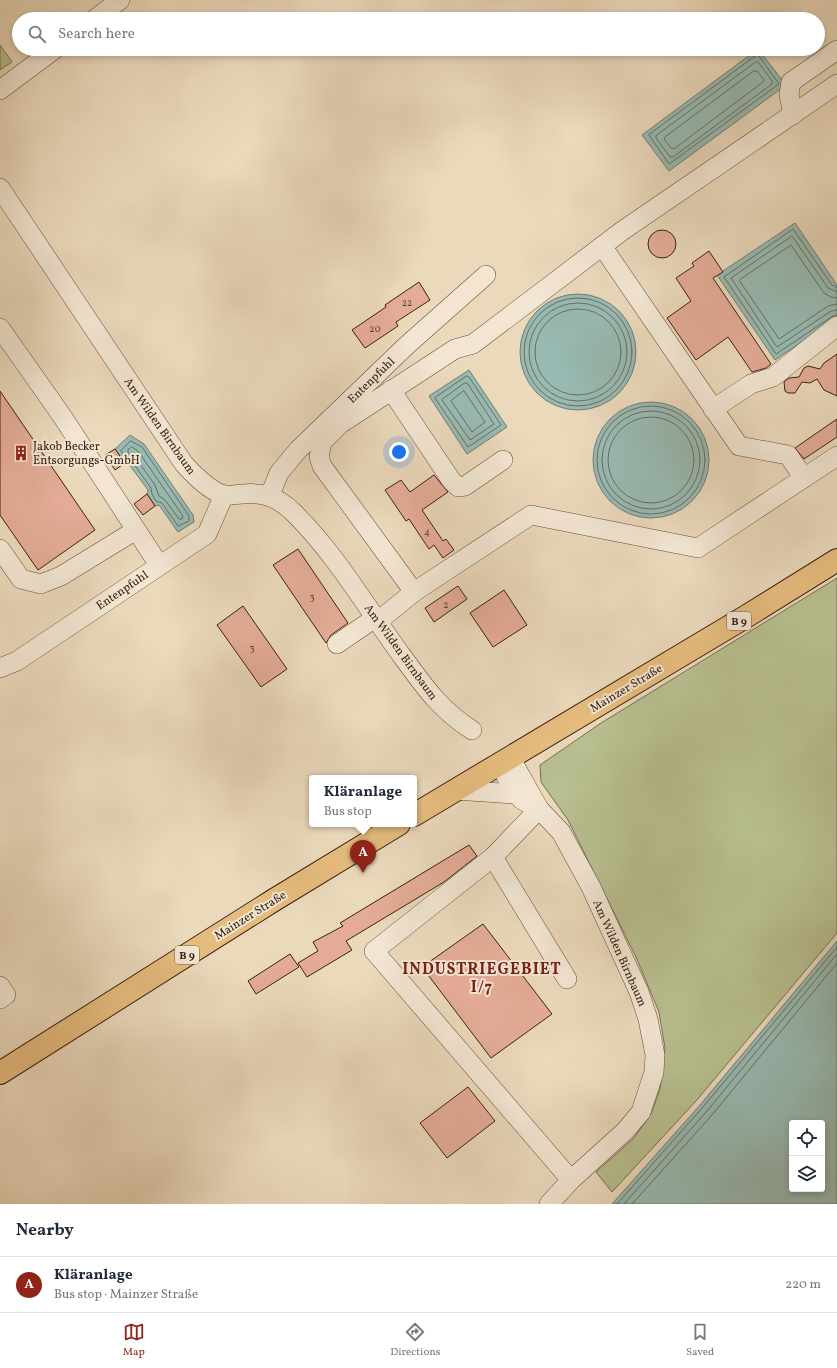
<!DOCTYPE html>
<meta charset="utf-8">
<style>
:root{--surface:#fff;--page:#f2f2f3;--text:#1f2937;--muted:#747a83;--line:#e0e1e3;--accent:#8f2418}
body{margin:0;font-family:Vollkorn,serif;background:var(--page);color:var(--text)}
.controls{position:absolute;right:12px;bottom:12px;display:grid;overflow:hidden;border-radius:4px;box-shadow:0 2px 6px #0003}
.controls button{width:36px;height:36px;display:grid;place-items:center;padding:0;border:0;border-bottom:1px solid var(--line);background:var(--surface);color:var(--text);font:20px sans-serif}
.you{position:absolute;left:399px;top:452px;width:14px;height:14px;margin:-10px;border:3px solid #fff;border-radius:50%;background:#1a73e8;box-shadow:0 0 0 6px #1a73e833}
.badge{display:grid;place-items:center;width:26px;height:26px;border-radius:50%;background:var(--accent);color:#fff;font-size:13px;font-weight:700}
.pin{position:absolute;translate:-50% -33px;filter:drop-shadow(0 1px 2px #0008)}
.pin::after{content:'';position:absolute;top:21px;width:14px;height:12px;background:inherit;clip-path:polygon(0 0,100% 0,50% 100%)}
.popup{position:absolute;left:309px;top:775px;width:108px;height:52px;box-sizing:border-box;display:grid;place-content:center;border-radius:4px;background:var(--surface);filter:drop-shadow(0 1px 3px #0005);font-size:13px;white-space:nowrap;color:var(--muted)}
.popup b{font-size:15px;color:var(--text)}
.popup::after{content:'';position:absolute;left:50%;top:100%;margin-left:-8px;border:8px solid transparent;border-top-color:var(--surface)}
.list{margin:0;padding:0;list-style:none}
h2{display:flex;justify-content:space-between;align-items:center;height:52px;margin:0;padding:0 16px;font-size:17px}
h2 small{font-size:13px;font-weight:400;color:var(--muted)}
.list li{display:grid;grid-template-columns:26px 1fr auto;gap:12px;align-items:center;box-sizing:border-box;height:56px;padding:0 16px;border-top:1px solid var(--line)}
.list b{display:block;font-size:15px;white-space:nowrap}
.list p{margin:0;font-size:13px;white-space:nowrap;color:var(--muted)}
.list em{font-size:13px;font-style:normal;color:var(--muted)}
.icon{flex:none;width:22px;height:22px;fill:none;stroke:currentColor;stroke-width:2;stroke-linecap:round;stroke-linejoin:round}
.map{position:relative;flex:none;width:837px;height:1204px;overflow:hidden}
.search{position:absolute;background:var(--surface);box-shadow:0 2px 6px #0003;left:12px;right:12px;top:12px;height:44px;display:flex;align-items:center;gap:10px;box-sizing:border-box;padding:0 14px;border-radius:22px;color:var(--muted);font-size:15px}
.sheet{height:108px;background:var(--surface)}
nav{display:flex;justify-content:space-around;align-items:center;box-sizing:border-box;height:56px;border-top:1px solid var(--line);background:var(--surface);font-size:11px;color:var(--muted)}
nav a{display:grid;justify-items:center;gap:2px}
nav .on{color:var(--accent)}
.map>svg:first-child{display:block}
.green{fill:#b8bf90;stroke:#797050}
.water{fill:#98bab2;stroke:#727d72;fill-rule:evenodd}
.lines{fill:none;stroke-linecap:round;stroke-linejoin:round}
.shore{stroke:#696e62;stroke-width:1}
.building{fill:#e4ac97;stroke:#3a2111}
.minor-casing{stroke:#664f3c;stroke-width:20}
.major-casing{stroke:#3a2111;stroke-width:24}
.minor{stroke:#f2e6d3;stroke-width:19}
.major{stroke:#e6bc7e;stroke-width:22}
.labels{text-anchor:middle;stroke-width:4;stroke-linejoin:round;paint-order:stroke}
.number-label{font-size:10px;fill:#644432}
.shield{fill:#f2e6d3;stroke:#715c4b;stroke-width:1}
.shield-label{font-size:11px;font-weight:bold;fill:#3a2111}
.street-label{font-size:12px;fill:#3a2111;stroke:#f2e6d3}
.poi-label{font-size:12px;fill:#3a2111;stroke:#f2e6d3;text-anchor:start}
.district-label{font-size:16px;font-weight:bold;letter-spacing:1px;fill:#7a1f14;stroke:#f2e6d3}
</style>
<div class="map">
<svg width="837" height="1204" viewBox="0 0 837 1204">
<rect width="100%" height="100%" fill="#ebd9bc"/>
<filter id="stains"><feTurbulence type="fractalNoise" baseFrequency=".005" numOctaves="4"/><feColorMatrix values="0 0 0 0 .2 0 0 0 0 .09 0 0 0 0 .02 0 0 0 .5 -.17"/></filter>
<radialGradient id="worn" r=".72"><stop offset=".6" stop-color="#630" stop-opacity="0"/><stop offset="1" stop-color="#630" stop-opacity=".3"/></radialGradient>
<g class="green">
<path d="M0 45 12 62 0 70Z"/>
<path d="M837 578V933L696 1101 612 1192 596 1172 634 1138 651 1114 660 1089 665 1048 659 1012 636 957 568 820 541 782 540 765 601 723Z"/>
</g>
<g class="water">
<path d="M758 49 786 85 669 171 642 135Z"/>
<path d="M795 223 837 285V318L775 360 717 275Z"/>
<circle cx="578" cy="352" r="58"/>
<path d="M469 370 507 427 467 454 429 396Z"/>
<circle cx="651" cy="460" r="58"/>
<path d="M130 435 144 444 193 515 194 522 178 532 159 505 155 506 147 494 148 490 128 463H125L115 449Z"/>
<path d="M837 941V1204H612L700 1105ZM792 1123H822V1189H792Z"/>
</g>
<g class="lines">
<g class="shore">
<path d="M757 55 759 56 779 84 669 164 649 135Z"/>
<path d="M756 62H758L772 81V84L673 157H670L656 138V136Z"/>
<path d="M754 71H757L764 80 763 82 674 149 671 148 664 139 665 137Z"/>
<path d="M837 287 832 285 793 229 724 277 776 354 833 316 837 315"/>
<path d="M837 292 828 288 792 236 731 278 777 347 831 311 837 310"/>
<circle cx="578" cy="352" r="54"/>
<path d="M837 298 831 297 824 293 791 245 739 280 779 339 828 306 837 304"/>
<circle cx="578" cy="352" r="49"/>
<circle cx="578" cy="352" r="43"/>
<path d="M467 376 469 377 501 425 468 447 435 398Z"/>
<path d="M465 383 468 384 494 424 470 440 442 400Z"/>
<path d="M464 391 485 422 472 432 451 401Z"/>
<circle cx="651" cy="460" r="54"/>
<circle cx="651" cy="460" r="49"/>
<circle cx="651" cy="460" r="43"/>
<path d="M131 441 142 447 189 516V521L178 526 162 503 156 501 152 494 151 488 131 460 126 458 121 451Z"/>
<path d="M132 447 138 451 183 516 182 519H179L165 500 159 496 155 485 135 457 128 453V450Z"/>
<path d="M617 1204 703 1107 837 947"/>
<path d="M624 1204 707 1111 837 954"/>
<path d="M632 1204 712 1115 837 963"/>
</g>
</g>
<g class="building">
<circle cx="662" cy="244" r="14"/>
<path d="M709 251 723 272 713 278 771 364 766 368 752 372 728 337 696 360 667 318 691 301 676 278 694 266 692 263Z"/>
<path d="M419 282 430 300 396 322 398 326 365 348 352 330 386 307 385 305Z"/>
<path d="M837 354V396L824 390 817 379 810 383 802 382 795 393H788L785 391 784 382 789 378 799 377 804 368 808 366 820 369 824 363Z"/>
<path d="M0 391 95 530 38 570 0 515Z"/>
<path d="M837 419V437L804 459 795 448Z"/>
<path d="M115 449 125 463 115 470 105 455Z"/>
<path d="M434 475 448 492 422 510 443 541 446 539 454 550 443 558 434 545 429 549 409 519 406 521 385 490 401 480 410 492Z"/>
<path d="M147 494 155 506 143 515 134 504Z"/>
<path d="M298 549 348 623 331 635 326 643 273 565Z"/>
<path d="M458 586 467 599 434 622 425 608Z"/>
<path d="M504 590 527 625 493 647 470 613Z"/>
<path d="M243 606 287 669 261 687 217 625Z"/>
<path d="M469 845 477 856 444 882 346 941 352 950 307 977 298 963 318 951 313 942 343 926 340 923Z"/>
<path d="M483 924 552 1014 491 1058 422 967Z"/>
<path d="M290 954 299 967 256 994 248 981Z"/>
<path d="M468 1087 495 1121 447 1158 420 1123Z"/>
</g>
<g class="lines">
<defs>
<g id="minor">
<path d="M95 19 120 0"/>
<path d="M0 90 55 49"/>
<path d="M793 115 789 95 791 82 837 50"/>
<path d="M0 188 184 464C193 474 212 493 225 495 230 496 237 494 243 494 263 492 277 497 292 511 336 554 366 607 402 656 424 686 440 710 472 730"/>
<path d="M602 246 739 446 788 455 804 478"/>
<path d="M0 328 62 416 159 565"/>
<path d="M391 390 451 480 458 487 465 486 503 460"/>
<path d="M713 409 751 384 773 377 837 326"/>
<path d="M270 495 279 473 298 450 406 346 486 275"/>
<path d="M0 549 21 579 41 584 61 576 136 530"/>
<path d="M414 592 322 466 319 457 322 442 340 424 455 349 473 344 622 231 837 84"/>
<path d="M377 622 414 592 531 515 698 548 837 456"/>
<path d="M337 644 375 618"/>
<path d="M0 668 17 661 207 534 224 495"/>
<path d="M510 757 539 809"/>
<path d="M506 760V776L511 787 522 800 539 809 561 832 591 887 639 992 648 1019 655 1055 654 1072 641 1112 625 1131 571 1180 549 1204"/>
<path d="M455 790 516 794"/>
<path d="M539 809 493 857 374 951 571 1180"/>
<path d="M493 857 567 979"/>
<path d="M0 986 6 995 0 999"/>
</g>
<g id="major">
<path d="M414 815 747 616 837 560"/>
<path d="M0 1073 274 900 399 824"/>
</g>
</defs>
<use href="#minor" class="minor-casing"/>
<use href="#major" class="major-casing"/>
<use href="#minor" class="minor"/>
<use href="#major" class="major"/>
</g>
<defs>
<symbol id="building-bare" viewBox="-9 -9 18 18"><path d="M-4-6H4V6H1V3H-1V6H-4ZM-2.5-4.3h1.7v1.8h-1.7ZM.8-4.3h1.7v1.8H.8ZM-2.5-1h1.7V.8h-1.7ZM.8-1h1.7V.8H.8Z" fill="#8f2418" stroke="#f2e6d3" stroke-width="2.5" paint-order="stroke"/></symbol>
</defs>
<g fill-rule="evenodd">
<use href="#building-bare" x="10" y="442" width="22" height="22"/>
</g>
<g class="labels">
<g class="number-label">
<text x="407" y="306">22</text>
<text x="375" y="332">20</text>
<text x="427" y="535">4</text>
<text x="312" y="600">3</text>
<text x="446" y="608">2</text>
<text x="252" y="651">3</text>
</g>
<g class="shield">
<rect x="727" y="612" width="24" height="18" rx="3"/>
<rect x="175" y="946" width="24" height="18" rx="3"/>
</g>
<g class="shield-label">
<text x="739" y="625">B 9</text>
<text x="187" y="959">B 9</text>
</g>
<g class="street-label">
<text transform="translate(371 380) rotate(-44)" y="4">Entenpfuhl</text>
<text transform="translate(160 426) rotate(55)" y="4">Am Wilden Birnbaum</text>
<text transform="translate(122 590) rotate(-34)" y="4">Entenpfuhl</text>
<text transform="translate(401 652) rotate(54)" y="4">Am Wilden Birnbaum</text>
<text transform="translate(626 688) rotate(-31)" y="4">Mainzer Straße</text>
<text transform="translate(250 915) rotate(-32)" y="4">Mainzer Straße</text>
<text transform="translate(620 953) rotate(66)" y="4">Am Wilden Birnbaum</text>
</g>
<g class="poi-label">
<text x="33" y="450">Jakob Becker<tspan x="33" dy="14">Entsorgungs-GmbH</tspan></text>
</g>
<g class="district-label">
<text x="482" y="974">INDUSTRIEGEBIET<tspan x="482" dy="18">I/7</tspan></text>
</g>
</g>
<rect width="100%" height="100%" filter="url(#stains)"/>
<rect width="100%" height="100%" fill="url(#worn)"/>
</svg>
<div class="controls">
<button><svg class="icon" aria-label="locate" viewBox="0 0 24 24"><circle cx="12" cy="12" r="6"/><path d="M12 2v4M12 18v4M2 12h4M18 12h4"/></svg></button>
<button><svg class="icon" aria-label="layers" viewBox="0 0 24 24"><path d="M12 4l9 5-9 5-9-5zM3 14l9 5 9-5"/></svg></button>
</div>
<div class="you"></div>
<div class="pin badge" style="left:363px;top:873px">A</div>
<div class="popup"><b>Kläranlage</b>Bus stop</div>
<div class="search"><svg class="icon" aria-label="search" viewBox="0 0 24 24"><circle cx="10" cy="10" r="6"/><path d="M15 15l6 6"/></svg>Search here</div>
</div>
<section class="sheet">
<h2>Nearby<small></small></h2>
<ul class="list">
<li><span class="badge">A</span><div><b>Kläranlage</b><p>Bus stop · Mainzer Straße</p></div><em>220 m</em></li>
</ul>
</section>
<nav>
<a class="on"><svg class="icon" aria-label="map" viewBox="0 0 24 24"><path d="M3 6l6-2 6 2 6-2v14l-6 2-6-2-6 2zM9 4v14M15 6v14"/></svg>Map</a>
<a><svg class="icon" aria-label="directions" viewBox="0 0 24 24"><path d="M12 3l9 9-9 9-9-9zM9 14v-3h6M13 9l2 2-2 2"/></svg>Directions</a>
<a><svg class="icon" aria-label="saved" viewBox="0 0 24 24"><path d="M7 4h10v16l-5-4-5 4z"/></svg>Saved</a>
</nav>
